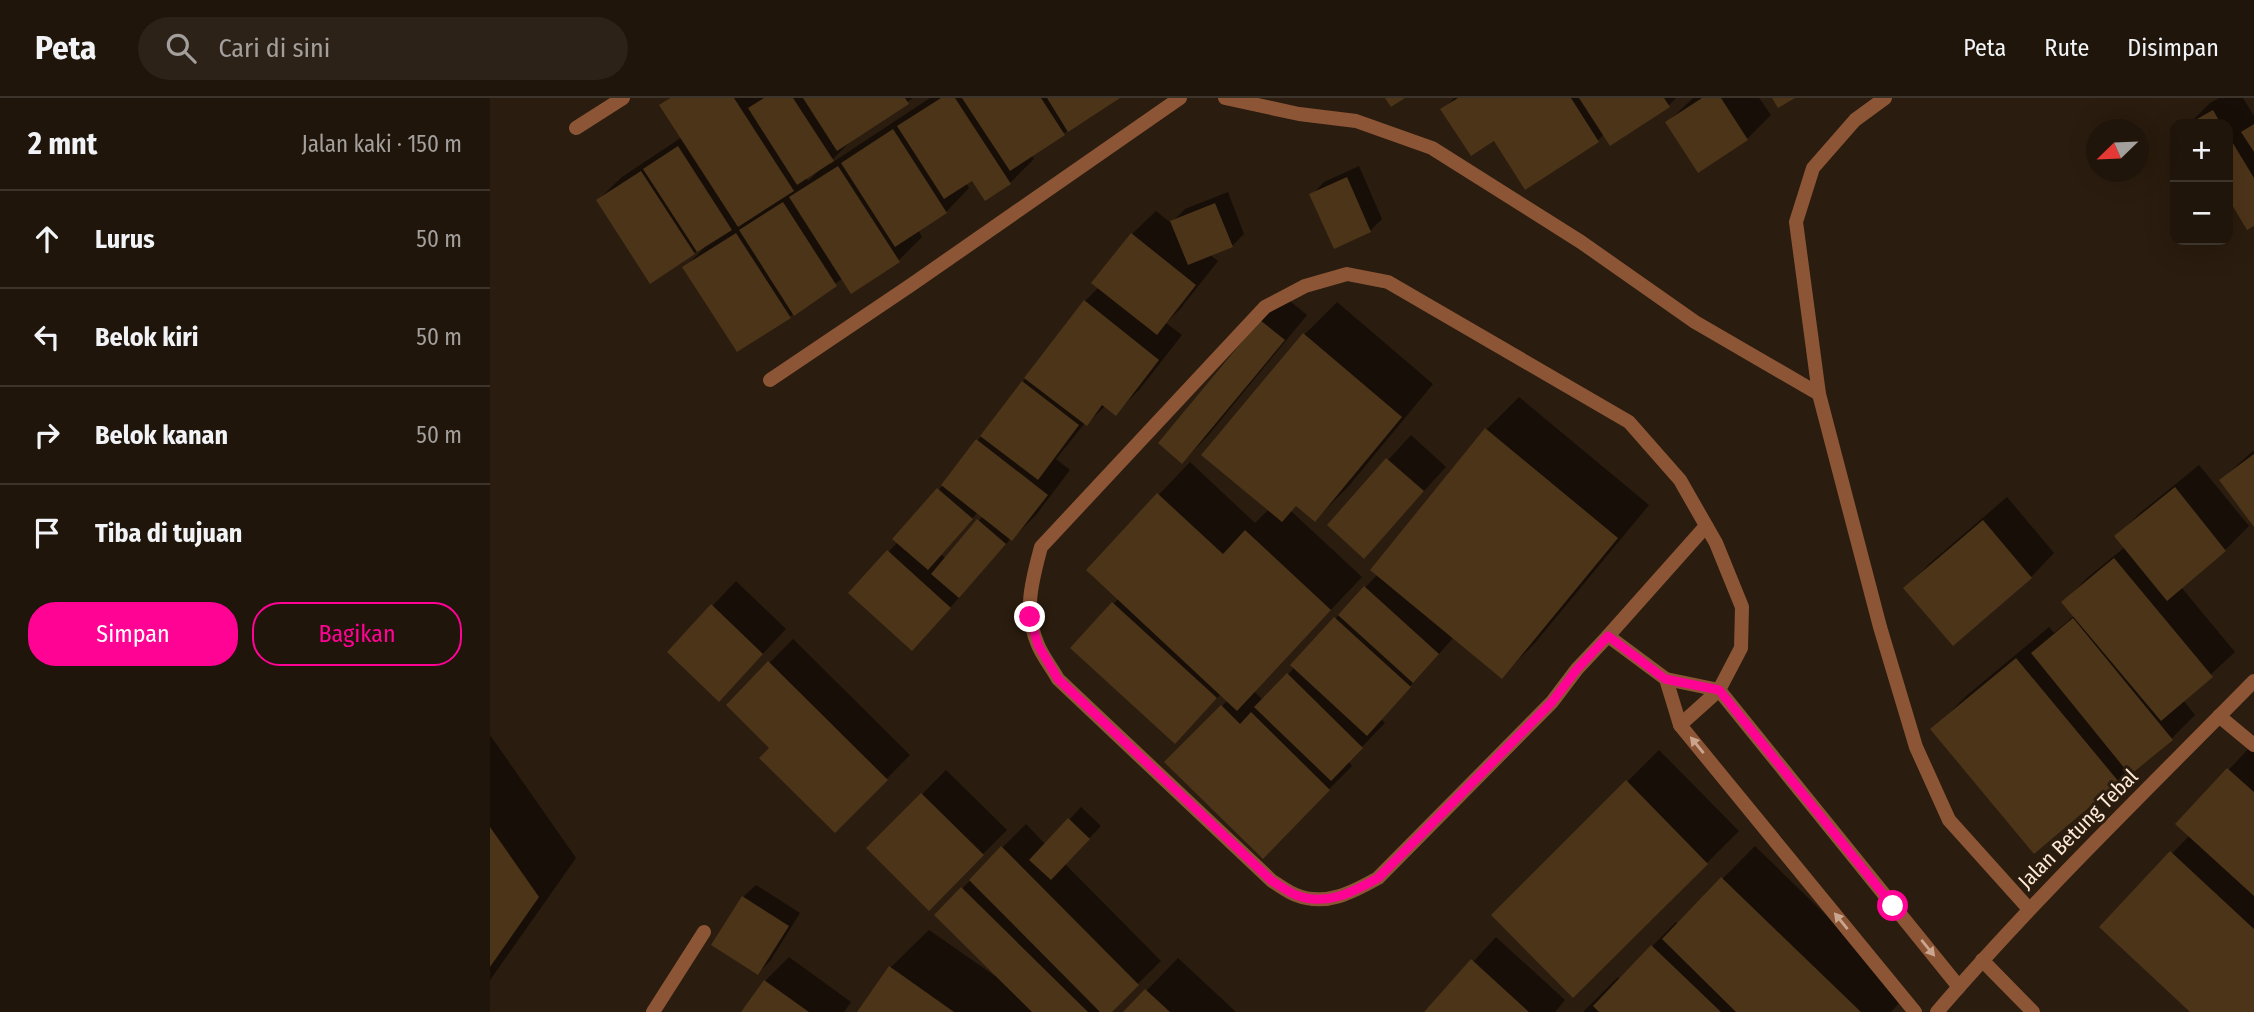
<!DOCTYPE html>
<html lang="id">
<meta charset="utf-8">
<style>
:root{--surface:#20150a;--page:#2d2218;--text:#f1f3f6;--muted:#a29f9c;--line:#3d342b;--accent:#ff0394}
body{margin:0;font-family:"Fira Sans Condensed",sans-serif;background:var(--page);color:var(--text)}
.controls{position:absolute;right:21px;top:21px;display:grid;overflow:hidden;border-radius:14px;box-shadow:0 7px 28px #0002}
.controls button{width:63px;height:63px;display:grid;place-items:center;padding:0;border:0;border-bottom:2px solid var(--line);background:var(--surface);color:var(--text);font:35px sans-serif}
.compass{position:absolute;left:1596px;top:21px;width:63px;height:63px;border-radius:50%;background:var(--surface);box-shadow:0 7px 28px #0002;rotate:247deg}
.stop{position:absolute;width:21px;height:21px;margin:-16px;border:5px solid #ff0394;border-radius:50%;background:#fff}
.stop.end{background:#ff0394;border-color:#fff;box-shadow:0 2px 7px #0008}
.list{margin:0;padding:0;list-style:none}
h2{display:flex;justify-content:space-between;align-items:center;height:91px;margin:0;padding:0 28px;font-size:30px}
h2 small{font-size:23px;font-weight:400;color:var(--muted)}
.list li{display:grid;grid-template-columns:46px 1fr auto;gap:21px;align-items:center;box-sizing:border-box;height:98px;padding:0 28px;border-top:2px solid var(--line)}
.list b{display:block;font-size:26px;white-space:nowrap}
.list em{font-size:23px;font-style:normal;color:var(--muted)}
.actions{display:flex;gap:14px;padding:21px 28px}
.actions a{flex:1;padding:16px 0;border:2px solid var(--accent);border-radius:28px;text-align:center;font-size:24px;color:var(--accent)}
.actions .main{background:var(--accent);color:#fff}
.icon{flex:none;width:38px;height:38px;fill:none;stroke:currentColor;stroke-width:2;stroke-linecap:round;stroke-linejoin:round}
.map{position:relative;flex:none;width:1764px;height:914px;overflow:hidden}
header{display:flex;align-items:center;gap:42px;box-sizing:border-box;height:98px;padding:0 35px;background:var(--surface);border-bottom:2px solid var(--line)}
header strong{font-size:33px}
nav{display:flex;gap:38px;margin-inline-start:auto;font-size:24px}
.search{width:490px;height:63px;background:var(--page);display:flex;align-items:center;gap:18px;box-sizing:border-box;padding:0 24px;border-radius:38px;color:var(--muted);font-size:26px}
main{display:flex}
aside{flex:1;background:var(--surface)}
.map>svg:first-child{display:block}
.shadow{fill:#0007;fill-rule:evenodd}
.building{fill:#4c3419}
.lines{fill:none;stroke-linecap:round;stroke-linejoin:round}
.service{stroke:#8c5536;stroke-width:14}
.minor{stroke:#8c5536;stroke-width:14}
.oneway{fill:#cba68f}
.route{stroke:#ff0394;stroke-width:9}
.labels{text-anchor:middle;stroke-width:6;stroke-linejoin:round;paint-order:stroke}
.street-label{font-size:21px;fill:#ffe9d7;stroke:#2a1c0e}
</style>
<header>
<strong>Peta</strong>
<div class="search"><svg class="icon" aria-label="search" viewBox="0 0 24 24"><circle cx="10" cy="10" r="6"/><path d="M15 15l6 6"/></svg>Cari di sini</div>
<nav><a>Peta</a><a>Rute</a><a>Disimpan</a></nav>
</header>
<main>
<aside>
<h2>2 mnt<small>Jalan kaki · 150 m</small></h2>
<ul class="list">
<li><svg class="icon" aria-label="ahead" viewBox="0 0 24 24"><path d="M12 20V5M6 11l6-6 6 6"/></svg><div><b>Lurus</b></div><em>50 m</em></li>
<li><svg class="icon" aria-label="left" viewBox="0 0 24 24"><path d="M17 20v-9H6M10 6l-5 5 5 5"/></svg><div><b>Belok kiri</b></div><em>50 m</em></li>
<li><svg class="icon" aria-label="right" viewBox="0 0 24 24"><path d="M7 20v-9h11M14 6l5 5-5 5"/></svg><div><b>Belok kanan</b></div><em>50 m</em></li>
<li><svg class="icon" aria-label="arrive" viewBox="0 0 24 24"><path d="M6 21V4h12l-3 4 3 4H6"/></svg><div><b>Tiba di tujuan</b></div></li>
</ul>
<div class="actions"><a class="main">Simpan</a><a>Bagikan</a></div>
</aside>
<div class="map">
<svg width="1764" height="914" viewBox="0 0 1764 914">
<rect width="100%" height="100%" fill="#2a1c0e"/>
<g class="shadow">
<path d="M179 0H423L365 39 339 65 340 66 440 0H627L541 57 544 61 520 85 483 81 476 85 479 90 456 114 428 132 432 139 409 162 353 180 299 219 194 170 215 149 204 155 108 102 132 79 192 39 172 7ZM325 73 327 74 318 83 316 79Z"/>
<path d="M964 0H1186L1179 7 1121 45 1114 36 1108 42 1035 89 1004 41 953 12Z"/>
<path d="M1203 0H1269L1281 17 1257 41 1177 25Z"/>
<path d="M1729 0H1753L1764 18V126L1758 129 1738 96V26H1699L1720 5Z"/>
<path d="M869 68 892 121 880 133 822 97 834 84Z"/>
<path d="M738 94 754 136 742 148 720 157 728 163 690 211 676 225 692 237 649 292 625 316 615 308 597 326 595 325 566 361 580 372 546 417 522 441 521 440 445 527 399 453 408 444 405 441 456 384 595 203 609 189 642 136 666 113 681 125 695 111ZM488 414 493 418 456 461 451 456Z"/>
<path d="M795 199 817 217 716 340 692 364 771 223Z"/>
<path d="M847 204 943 286 857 390 825 422 807 406 801 413 872 479 764 593 773 602 805 569 845 521 888 476 882 472 997 331 1029 299 1159 407 1044 546 1012 578 964 539 891 621 895 625 858 663 862 668 773 758 677 664 738 602 731 596 685 644 583 550 629 500 598 471 700 364 765 425 779 411 713 357 815 236Z"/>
<path d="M921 337 956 369 874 458 839 427Z"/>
<path d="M1764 352V426L1731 382Z"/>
<path d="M1709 367 1759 428 1735 452 1691 489 1745 554 1693 602 1705 617 1681 641 1638 672 1628 683 1443 632 1475 599 1559 529 1564 535 1585 517 1574 504 1597 480 1635 449 1627 438 1650 415Z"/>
<path d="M1517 399 1564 455 1541 479 1416 490 1439 466Z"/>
<path d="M246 483 296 531 252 578 179 554Z"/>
<path d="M303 541 420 657 345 733 281 650 238 607Z"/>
<path d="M0 637 86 760 0 882Z"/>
<path d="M1762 647 1764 649V914H1702L1611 829 1700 737 1688 726Z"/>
<path d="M1169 652 1249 733 1083 898 1004 817Z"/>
<path d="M456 672 517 732 439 810 379 750Z"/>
<path d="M591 709 611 728 575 766 671 863 619 914H370L401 869 439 832 505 878 506 877 446 817 536 726 556 747Z"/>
<path d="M1265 748 1417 896 1401 914H1093L1128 879 1130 881 1186 824 1188 826Z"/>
<path d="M266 787 310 815 280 863 268 875 253 799Z"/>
<path d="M1006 839 1075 902 1065 914H937Z"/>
<path d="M299 859 361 904 354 914H253L275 883Z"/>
<path d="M688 860 746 914H636Z"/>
</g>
<g class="building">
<path d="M180 0H244L304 93 248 129 169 7Z"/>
<path d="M274 0H303L344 63 307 87 258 10Z"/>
<path d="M313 0H415L419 6 347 53Z"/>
<path d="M451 0H465L521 86 495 103 482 83 454 101 407 28Z"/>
<path d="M472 0H551L575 37 520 73Z"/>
<path d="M557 0H630L578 34Z"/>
<path d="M895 0H915L901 9Z"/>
<path d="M968 0H1081L1109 44 1035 92 1004 43 981 58 950 11Z"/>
<path d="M1089 0H1174L1180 9 1120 48Z"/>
<path d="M1212 0H1231L1258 42 1208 75 1175 24Z"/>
<path d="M1282 0H1305L1288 10Z"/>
<path d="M1723 12 1731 26H1698Z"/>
<path d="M1764 26V54L1751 34Z"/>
<path d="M403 31 457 115 405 149 351 65Z"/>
<path d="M1738 37 1764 80V128L1757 132 1738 100Z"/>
<path d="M188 48 242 132 207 154 153 71Z"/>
<path d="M348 68 410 164 361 196 299 99Z"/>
<path d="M151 73 205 156 160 186 106 102Z"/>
<path d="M857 79 881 134 844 151 819 96Z"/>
<path d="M293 104 347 188 304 218 249 132Z"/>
<path d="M725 105 743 149 698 167 680 123Z"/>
<path d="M246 135 301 220 247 254 192 169Z"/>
<path d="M641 135 706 187 667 237 601 185Z"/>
<path d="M594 202 669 262 626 318 612 307 597 328 534 280Z"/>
<path d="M770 222 795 242 692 366 668 345Z"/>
<path d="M813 235 912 319 825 424 806 408 792 424 711 357Z"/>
<path d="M532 283 589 327 548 382 490 338Z"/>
<path d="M995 330 1128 440 1012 581 880 472Z"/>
<path d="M486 341 558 397 522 443 451 387Z"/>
<path d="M1764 356V429L1729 382Z"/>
<path d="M896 360 934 393 874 461 837 427Z"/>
<path d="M1685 389 1736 453 1677 503 1624 438Z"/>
<path d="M447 390 483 421 438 472 402 441Z"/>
<path d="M667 395 733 456 755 432 841 512 747 613 596 472Z"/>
<path d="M487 421 516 446 469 500 441 476Z"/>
<path d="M1493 422 1542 480 1463 548 1413 490Z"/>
<path d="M397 452 461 510 422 553 358 495Z"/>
<path d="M1624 460 1723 579 1671 623 1571 504Z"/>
<path d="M874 488 949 556 923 585 848 517Z"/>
<path d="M622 504 727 600 685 646 580 550Z"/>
<path d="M221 506 273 556 229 604 177 554Z"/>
<path d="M844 519 921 589 877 638 800 567Z"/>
<path d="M1583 520 1683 642 1640 677 1541 555Z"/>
<path d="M1526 560 1629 684 1544 756 1440 631Z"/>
<path d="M278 563 398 682 345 735 269 660 279 650 236 607Z"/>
<path d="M797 575 873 650 841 683 764 609Z"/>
<path d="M731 607 750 626 761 614 840 692 773 761 674 664Z"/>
<path d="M1737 670 1764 694V798L1685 726Z"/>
<path d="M1136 682 1218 766 1083 900 1001 817Z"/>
<path d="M431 695 494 757 439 813 376 750Z"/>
<path d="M578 720 600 741 561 782 539 762Z"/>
<path d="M0 729 49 799 0 869Z"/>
<path d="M511 748 649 887 622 914H610L479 782Z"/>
<path d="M1680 753 1764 831V914H1700L1609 829Z"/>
<path d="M1231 779 1371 914H1246L1172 841Z"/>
<path d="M471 789 598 914H542L444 817Z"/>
<path d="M252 798 299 828 268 877 221 847Z"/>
<path d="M1161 847 1231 914H1109L1103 908Z"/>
<path d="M981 861 1039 914H934Z"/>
<path d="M399 868 464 914H367Z"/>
<path d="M274 882 319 914H251Z"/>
<path d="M655 891 680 914H633Z"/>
</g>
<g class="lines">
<g class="service">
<path d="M1118 538 1216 428"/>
<path d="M1176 581 1190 627 1425 914"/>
<path d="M1190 627 1229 592 1251 550 1252 509 1226 445 1190 382 1139 324 898 184 857 176 815 188 775 209 551 449C542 483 533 512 548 547 553 559 562 570 568 581L782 783C789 787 798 794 806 797 836 809 863 794 888 780L1062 604 1087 571 1118 538 1176 581 1229 592 1469 889"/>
<path d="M1492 862 1543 914"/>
<path d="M163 914 214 834"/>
</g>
<g class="minor">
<path d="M735 0 809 16 866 23 942 50 1091 144 1205 224 1329 296"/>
<path d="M1395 0 1365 22 1323 70 1306 124 1329 296 1390 529 1426 649 1459 722 1539 811"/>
<path d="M86 30 133 0"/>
<path d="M280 282 421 187 690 0"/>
<path d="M1729 618 1764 647"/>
<path d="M1447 914C1547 798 1657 692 1764 583"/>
</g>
</g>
<defs><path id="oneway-solid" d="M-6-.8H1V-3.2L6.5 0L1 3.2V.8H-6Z" transform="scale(1.75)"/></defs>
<g class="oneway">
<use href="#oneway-solid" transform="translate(1207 647) rotate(-129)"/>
<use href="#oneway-solid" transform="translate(1351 823) rotate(-129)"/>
<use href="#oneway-solid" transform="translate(1438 850) rotate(51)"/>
</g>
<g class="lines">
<path class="route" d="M540 519 548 547 568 581 782 783C789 787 798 794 806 797 836 809 863 794 888 780L1062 604 1087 571 1118 538 1175 581 1229 592 1403 808"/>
</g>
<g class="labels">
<g class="street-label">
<text transform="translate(1588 731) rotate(-45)" y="7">Jalan Betung Tebal</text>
</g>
</g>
</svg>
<div class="controls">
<button>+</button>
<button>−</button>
</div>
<svg class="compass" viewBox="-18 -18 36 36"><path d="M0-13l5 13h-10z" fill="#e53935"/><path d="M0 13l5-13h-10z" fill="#a29f9c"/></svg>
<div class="stop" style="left:1403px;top:808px"></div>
<div class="stop end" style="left:540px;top:519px"></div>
</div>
</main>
